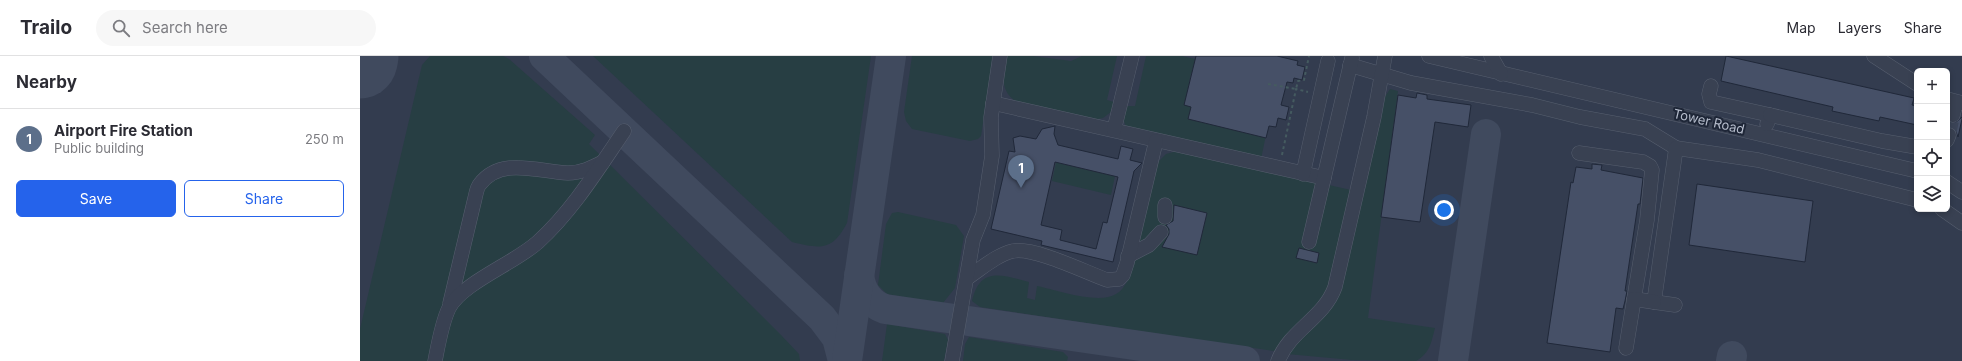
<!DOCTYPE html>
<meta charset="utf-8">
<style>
:root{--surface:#fff;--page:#f7f7f7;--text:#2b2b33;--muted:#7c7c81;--line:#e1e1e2;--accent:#2563eb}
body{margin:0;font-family:Inter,sans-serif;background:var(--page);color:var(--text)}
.controls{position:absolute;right:12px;top:12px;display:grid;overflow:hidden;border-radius:6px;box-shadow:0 2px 6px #0003}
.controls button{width:36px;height:36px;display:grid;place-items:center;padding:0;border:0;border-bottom:1px solid var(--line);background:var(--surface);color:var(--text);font:20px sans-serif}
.you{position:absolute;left:1084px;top:154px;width:14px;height:14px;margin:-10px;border:3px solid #fff;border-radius:50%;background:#1a73e8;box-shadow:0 0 0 6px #1a73e833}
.badge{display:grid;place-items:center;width:26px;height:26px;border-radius:50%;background:var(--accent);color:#fff;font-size:13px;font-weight:700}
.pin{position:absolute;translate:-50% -33px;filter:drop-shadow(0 1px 2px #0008)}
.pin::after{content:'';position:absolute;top:21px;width:14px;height:12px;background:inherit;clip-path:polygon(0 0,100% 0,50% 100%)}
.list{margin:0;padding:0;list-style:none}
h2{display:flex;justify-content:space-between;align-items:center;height:52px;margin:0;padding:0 16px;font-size:17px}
h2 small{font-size:13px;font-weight:400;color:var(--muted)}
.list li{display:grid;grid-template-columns:26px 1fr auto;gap:12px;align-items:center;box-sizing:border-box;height:60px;padding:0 16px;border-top:1px solid var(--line)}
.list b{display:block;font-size:15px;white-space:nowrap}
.list p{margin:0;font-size:13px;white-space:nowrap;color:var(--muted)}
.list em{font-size:13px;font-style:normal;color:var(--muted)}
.actions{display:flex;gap:8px;padding:12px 16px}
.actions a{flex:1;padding:9px 0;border:1px solid var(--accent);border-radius:6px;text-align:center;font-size:14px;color:var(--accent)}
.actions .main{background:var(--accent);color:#fff}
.icon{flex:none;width:22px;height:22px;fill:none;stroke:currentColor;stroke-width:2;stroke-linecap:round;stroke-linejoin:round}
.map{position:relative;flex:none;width:1602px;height:305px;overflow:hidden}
header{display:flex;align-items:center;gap:24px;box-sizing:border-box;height:56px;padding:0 20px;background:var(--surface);border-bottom:1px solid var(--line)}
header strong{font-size:19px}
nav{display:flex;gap:22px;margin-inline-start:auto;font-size:14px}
.search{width:280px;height:36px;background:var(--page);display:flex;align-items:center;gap:10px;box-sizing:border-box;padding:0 14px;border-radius:22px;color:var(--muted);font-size:15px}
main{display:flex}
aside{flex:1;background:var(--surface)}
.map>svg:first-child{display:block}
.airport{fill:#333c4f;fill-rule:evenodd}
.green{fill:#273e43}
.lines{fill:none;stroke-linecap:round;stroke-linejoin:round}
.taxiway{stroke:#404a5e;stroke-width:30}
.runway{stroke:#404a5e;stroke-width:75}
.building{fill:#465067;stroke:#202839;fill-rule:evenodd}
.minor-tunnel{stroke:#3b4457;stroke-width:14;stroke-dasharray:14 7;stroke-linecap:butt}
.minor-casing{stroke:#575f6f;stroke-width:15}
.path{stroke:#455b60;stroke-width:2;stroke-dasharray:3 3;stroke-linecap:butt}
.minor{stroke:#394152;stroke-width:14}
.labels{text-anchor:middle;stroke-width:4;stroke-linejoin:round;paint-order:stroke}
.street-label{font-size:13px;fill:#b6bdcc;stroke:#1e2637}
</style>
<header>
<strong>Trailo</strong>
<div class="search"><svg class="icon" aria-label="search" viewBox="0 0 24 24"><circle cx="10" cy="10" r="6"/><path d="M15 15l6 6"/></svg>Search here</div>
<nav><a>Map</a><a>Layers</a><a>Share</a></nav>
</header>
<main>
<aside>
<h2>Nearby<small></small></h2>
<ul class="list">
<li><span class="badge" style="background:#5c6f8a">1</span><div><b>Airport Fire Station</b><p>Public building</p></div><em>250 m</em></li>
</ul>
<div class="actions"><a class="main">Save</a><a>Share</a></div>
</aside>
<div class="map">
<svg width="1602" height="305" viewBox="0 0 1602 305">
<rect width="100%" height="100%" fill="#252f42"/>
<path class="airport" d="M0 0H1602V305H0ZM1557 15H1587V153H1557Z"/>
<g class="green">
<path d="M70 0H143L149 3 235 79 229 88 421 279 439 298 440 305H0V273L62 9Z"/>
<path d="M233 0H511L487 167C472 195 461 193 432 186Z"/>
<path d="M552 0H633L621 80 618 83 610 85 552 73 546 65 544 56Z"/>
<path d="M646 0H673L711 5 722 0H757L747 44 754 46 751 56 743 62 733 64 657 46C639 35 643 18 646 0Z"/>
<path d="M786 0H822L874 12 871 25 831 17 829 27 836 28 906 79 901 103 766 71 763 62 766 50H775Z"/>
<path d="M1030 33 1038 35 1008 262 1075 272C1071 287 1070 297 1056 305L992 304 927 298 966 256 1022 45Z"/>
<path d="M817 95 991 134 970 232 942 267 914 295 620 251 612 245C620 210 642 219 669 226L667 242 675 244 677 230C696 234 739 249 756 238 765 233 768 223 772 213L797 107 806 98Z"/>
<path d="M697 102 703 103 702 108 755 120 751 139 692 125Z"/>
<path d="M538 156 596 169 604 180 595 232 583 247H575L527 238 518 229 526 168 532 157Z"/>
<path d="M527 268 585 278 588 284 584 305H522Z"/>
<path d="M609 281 703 296 708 301 707 305H603L605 288Z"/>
</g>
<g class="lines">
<g class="taxiway">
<path d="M184 0 462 262 477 282 483 305"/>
<path d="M499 219C501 235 510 248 525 253L885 305"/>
<path d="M487 305 531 0"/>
<path d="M1093 305 1126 78"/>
<path d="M1371 305 1372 300"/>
</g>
<path class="runway" d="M0 5 1 0"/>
</g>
<g class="building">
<path d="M836 0H917L938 5 937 9 945 11 942 24 934 22 933 27 927 26 921 49 929 51 926 64 918 62 916 71 909 70 906 82 828 63 831 51 824 49Z"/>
<path d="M1366 0 1554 42 1552 49 1557 50V69L1520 61 1519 65 1472 55 1473 51 1361 25Z"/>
<path d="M1057 37 1067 39V43L1111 49 1108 71 1075 66 1060 166 1021 161 1038 39 1056 42Z"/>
<path d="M1602 61V63L1598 81 1595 73 1587 71V65L1595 67Z"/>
<path d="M695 70 694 78 698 89 758 103 761 90 773 93 770 104 782 107 774 115 753 206 681 189 682 185 631 173 649 95 655 96 653 82 660 80 676 83 682 73ZM695 106 758 121 747 167 743 166 736 193 700 184 702 174 681 169Z"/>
<path d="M1232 108 1242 109 1241 114 1283 122 1280 148H1278L1265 235H1267L1265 245 1263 253 1256 252 1250 296 1187 287 1211 126 1213 127 1216 111 1232 113Z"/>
<path d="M1337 128 1453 145 1445 206 1329 189Z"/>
<path d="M814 149 847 157 837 199 802 191 809 178V173L806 169 813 165Z"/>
<path d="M939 192 959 197 957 207 936 202Z"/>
</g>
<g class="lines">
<path class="minor-tunnel" d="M1589 79 1593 59"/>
<defs>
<g id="minor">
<path d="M1069 0 1557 115"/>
<path d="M1131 0 1141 18"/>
<path d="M1514 0 1557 28"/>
<path d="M990 9 1051 27 1172 49 1220 61 1285 73 1316 92"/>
<path d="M1351 30 1349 38 1351 46 1410 59 1407 68"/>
<path d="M1587 43 1602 47"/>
<path d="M633 47 964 122"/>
<path d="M1410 59 1522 85 1557 91"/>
<path d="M1593 59 1596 46"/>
<path d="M754 74 772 0"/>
<path d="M1587 84 1589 79"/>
<path d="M1219 97 1283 106 1290 110 1292 114 1287 164 1274 243"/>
<path d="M943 118 968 5"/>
<path d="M1587 126 1602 136"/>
<path d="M1582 153 1602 167"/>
<path d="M805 161V149"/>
<path d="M949 186 992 2"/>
<path d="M768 200 789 189 801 176"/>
<path d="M607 222C621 213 636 199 653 195 674 191 725 216 747 224L759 223 763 219 767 207 796 85"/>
<path d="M90 247 115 142C116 138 117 131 120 128 141 100 179 116 208 117 221 117 231 112 243 106"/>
<path d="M1315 249 1294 246 1316 92 1398 104 1557 144"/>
<path d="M1266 292 1274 243 1294 246"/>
<path d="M75 305C78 290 82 266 89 252 102 227 155 207 178 186 213 154 238 113 264 75"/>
<path d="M592 305 613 184 623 159 632 100 631 61 640 0"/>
<path d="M918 305C930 274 964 262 975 231L1014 61 1025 0"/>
</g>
</defs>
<use href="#minor" class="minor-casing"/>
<g class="path">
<path d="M908 28 936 33 938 25 944 24 949 0"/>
<path d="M922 99 936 33 948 36"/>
</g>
<use href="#minor" class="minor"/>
</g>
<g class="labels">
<g class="street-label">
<text transform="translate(1349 65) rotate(13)" y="5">Tower Road</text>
</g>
</g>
</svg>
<div class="controls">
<button>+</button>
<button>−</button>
<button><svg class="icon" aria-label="locate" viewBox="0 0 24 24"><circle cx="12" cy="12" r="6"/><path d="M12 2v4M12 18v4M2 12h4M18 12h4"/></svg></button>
<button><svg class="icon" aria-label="layers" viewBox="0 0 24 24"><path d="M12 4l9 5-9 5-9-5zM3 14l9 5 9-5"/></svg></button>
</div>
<div class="you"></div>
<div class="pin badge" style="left:661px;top:132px;background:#5c6f8a">1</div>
</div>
</main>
